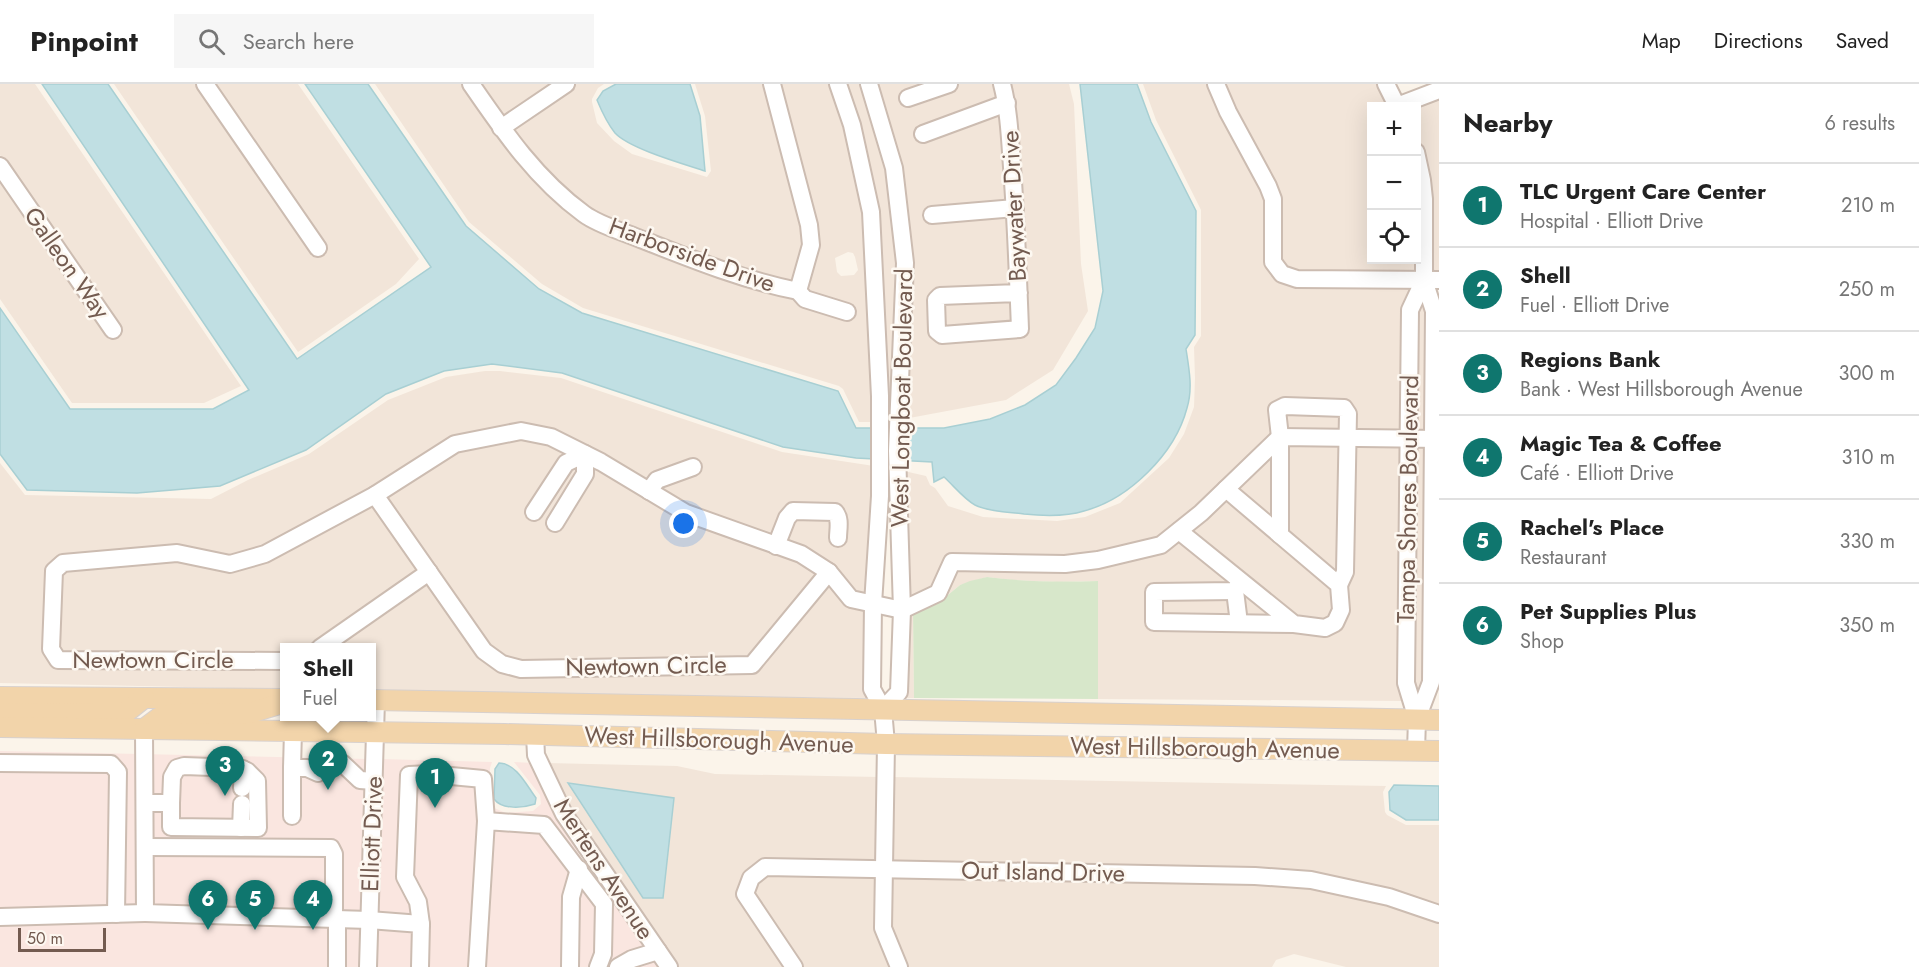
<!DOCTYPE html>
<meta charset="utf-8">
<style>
:root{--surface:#fff;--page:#f6f6f6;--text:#222;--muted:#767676;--line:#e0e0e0;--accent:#0f766e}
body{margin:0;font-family:Jost,sans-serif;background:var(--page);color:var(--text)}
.controls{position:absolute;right:18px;top:18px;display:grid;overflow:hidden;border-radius:0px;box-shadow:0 6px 24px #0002}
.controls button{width:54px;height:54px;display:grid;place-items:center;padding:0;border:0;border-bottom:2px solid var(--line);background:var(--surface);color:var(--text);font:30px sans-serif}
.scale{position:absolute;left:18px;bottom:15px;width:88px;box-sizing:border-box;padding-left:6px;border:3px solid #735b50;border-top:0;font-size:16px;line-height:21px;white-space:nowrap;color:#735b50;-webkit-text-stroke:4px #fdf8f1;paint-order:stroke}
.you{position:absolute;left:684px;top:440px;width:21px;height:21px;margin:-15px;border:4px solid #fff;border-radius:50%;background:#1a73e8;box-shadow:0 0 0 9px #1a73e833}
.badge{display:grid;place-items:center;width:39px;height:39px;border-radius:50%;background:var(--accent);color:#fff;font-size:20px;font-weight:700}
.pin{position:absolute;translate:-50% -50px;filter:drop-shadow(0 2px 3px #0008)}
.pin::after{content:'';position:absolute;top:32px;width:21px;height:18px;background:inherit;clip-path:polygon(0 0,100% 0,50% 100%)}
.popup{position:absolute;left:280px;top:559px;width:96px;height:78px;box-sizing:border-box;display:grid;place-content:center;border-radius:0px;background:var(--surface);filter:drop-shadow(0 2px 4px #0005);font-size:20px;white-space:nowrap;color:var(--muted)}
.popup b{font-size:22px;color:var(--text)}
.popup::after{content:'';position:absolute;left:50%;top:100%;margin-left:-12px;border:12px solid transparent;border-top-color:var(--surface)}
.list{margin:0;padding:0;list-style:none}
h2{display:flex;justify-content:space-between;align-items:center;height:78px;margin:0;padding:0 24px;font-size:26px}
h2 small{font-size:20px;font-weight:400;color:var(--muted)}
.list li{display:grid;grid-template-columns:39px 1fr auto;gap:18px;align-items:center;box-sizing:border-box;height:84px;padding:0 24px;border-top:2px solid var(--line)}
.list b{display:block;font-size:22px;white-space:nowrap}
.list p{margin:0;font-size:20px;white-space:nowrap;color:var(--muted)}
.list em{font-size:20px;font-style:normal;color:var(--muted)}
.icon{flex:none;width:33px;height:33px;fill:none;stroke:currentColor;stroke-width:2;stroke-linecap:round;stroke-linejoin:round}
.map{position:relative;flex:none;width:1439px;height:883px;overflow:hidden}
header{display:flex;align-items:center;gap:36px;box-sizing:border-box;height:84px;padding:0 30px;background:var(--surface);border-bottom:2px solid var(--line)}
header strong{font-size:28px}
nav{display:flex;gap:33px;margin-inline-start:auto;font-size:21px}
.search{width:420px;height:54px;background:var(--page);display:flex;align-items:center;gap:15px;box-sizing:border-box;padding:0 21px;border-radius:0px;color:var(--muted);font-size:22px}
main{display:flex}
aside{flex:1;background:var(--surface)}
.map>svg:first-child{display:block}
.residential{fill:#f2e5d9;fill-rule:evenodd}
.commercial{fill:#fae6e0}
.green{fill:#d7e7ca}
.water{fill:#c0dfe3;stroke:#a8cfd3;stroke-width:1.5}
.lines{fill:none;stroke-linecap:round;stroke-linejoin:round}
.minor-tunnel{stroke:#d9cec4;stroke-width:16;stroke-dasharray:16 8;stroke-linecap:butt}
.minor-casing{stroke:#ccbcb1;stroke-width:20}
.major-casing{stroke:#d8d1ce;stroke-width:22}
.minor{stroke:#fff;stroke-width:16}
.major{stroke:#f2d4aa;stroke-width:20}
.labels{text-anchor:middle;stroke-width:5;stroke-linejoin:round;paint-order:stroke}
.street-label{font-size:24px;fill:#735b50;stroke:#fdf8f1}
</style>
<header>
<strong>Pinpoint</strong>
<div class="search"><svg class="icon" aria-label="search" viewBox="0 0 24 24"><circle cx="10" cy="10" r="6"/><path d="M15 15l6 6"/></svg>Search here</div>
<nav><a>Map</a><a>Directions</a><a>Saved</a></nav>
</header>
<main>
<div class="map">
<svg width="1439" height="883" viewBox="0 0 1439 883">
<rect width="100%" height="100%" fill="#fbf4ea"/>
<g class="residential">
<path d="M0 0H35L241 302 204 319H72L0 215V92L112 255 122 248 0 71Z"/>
<path d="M114 0H198L317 173 327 166 212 0H298L419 175 396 200 298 268Z"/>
<path d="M375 0H604L598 4 592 15V18L597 39 614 57 632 70 707 93 711 87 705 32 695 0H831L845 43 864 128 874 338H859L843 305 839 302 583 224 542 200 469 138ZM848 168 853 169 855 173 858 186 854 191 841 192 837 188 835 174Z"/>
<path d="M844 0H862L888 85 899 178 891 337 887 338 883 251Z"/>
<path d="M875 0H1069L1074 20 1081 180 1088 227 1053 286 1006 316 904 335 908 256Z"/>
<path d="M1143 0H1209L1266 115 1278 194 1414 202 1405 617 1098 615V497L1057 498 1012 496 987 493 960 501 937 520 913 530 914 614H903L904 387 926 392 930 401 935 404 948 422 983 433 1057 437 1085 433 1120 419 1169 374 1184 350 1194 323 1195 294 1194 263 1201 252V126L1156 36Z"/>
<path d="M1223 0H1379L1391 22H1372V176H1416L1418 189 1298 188 1286 185 1280 176 1279 113Z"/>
<path d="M1439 13V189H1430L1426 79 1417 49 1416 22Z"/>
<path d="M1423 213 1428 227 1424 596 1418 616 1412 599 1417 228Z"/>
<path d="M485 287H500L561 294 782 368 874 382 867 512 829 498 867 525 870 614 647 612 372 606V564H284V605L0 599V379L25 411 211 415 248 396 309 370 388 316 446 293Z"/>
<path d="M547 679 677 682 715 690 879 693 878 779 746 791 787 883H677L569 727Z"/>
<path d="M892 693 1386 702 1383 708 1385 728 1387 731 1406 741H1439V824L1391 807 891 779Z"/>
<path d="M768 790 878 792 893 883H802L752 810 757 799Z"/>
<path d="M890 792 1255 799 1311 803 1388 820 1439 837V883H1346L1294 870 1276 876 1272 883H906L889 844Z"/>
</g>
<g class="commercial">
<path d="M0 667 368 675 361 883H0Z"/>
<path d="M381 675 492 678 490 684 489 716 494 724 506 729 533 727 541 720 540 711 514 678 533 679 574 756 582 777 660 883H374Z"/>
</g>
<path class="green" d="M987 493C1024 498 1061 498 1098 497V615L914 614 913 530 937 520 960 501 970 497Z"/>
<g class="water">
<path d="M42 0H108L297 275 431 183 305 0H368L466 142 539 205 582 229 838 307 856 344H944L990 335 1025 321 1056 301 1076 274 1095 244 1103 207 1080 0H1137L1151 38 1196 127 1195 251 1186 265C1189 284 1193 305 1187 324 1175 370 1129 415 1084 427 1065 433 1044 432 1024 430 1009 428 989 428 975 421 964 415 953 401 944 393L934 398 932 378 856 374 783 363 562 289 492 280 444 287 386 310 306 366 220 402 137 409 27 406 0 370V224L70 325H213L249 306Z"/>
<path d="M616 0H690L700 32 705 87C684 80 630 65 615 49 607 39 602 28 597 16L603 7Z"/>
<path d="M499 679C516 679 527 702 536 714L535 720C523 724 502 726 494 715L495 685Z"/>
<path d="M568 699 674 714 663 814H643Z"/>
<path d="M1394 701 1439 702V736H1406L1390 726 1389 708Z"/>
</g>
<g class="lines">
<path class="minor-tunnel" d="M318 689 342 690"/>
<defs>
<g id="minor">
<path d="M205 0 318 164"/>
<path d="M471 0C504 48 536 95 584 130 599 141 621 147 638 154 691 175 743 196 798 207L811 161 809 141 772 0"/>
<path d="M838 0 852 41 871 128 880 312V412L873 520 872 605 883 625 886 660 883 844 899 883"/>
<path d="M869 0 894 84 905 179 897 367 902 526 899 608 883 625"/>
<path d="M1002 0C1009 27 1010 55 1012 83 1016 137 1018 191 1020 245L942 251 937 247 936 216 940 212 1019 209"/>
<path d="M1216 0 1228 28 1268 102 1273 115V178L1282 190 1297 195 1439 196"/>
<path d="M1386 0 1397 22"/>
<path d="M908 14 949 0"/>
<path d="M1397 22 1439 6"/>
<path d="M501 44 566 0"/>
<path d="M923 50 1007 19"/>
<path d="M0 82 113 246"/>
<path d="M932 131 1015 124"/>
<path d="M798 207 805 215 847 228"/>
<path d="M649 407 657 396 693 383"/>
<path d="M375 411 484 567 502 580 521 585 752 581 829 488 851 515 902 526 938 509 952 478 1065 480 1098 476 1161 461 1201 429 1280 353 1439 355"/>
<path d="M534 428 566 379 585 370V390L555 439"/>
<path d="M1179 447 1294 540 1325 544 1335 539 1341 526 1339 501 1226 405"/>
<path d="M1280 451V353L1277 326 1285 322 1344 324 1348 330 1345 488 1339 501"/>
<path d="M776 462 787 434 793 427 835 428C841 435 838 445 838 454"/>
<path d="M1240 497 1235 507 1154 508V538L1294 540"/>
<path d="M1235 507 1239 539"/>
<path d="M320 564 429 488"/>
<path d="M284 577 58 576 51 565 54 487 63 479 177 469 230 480 265 470 375 411 455 360 521 347 551 353 601 378 686 429 801 470 829 488"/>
<path d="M1417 635 1406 599 1410 226 1424 196"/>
<path d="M144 645 145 829 369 836 421 840 420 883"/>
<path d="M293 647 292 684H307L318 689"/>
<path d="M535 651 536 671 564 730 669 883"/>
<path d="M1416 667 1417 635 1431 598 1434 227 1424 196V115L1422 96 1416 68"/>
<path d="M0 679 111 680 118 688 116 830"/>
<path d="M342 679 360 696 374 697"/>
<path d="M242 704 243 685"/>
<path d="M145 719H171V743L258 744 257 697 247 687 239 684 184 682 177 684 172 693 171 719"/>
<path d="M292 732V684"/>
<path d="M241 744 242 720"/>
<path d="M145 763 331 764 334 770V835"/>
<path d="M0 833 145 829"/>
<path d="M421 840 418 818 405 793 409 691 430 690 483 695 486 737"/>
<path d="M337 883V835"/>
<path d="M368 883 376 616"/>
<path d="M477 883 486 737 544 741 604 820 603 870 598 883"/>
<path d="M570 883 571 813 579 785"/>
<path d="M618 883 632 875 658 867"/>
<path d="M794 883 745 810 751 794 765 783 1255 792 1311 796 1389 813 1439 830"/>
</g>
<g id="major">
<path d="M0 613 284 615"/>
<path d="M372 616 1439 636"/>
<path d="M0 630 125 629 144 614"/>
<path d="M0 643 505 650 886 660 1439 667"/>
<path d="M144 645 160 633 176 630 250 629 276 621"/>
</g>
</defs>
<use href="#minor" class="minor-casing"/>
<use href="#major" class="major-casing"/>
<use href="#minor" class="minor"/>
<use href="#major" class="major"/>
</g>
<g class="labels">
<g class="street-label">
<text transform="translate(1014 122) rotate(-93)" y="8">Baywater Drive</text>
<text transform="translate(692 171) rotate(20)" y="8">Harborside Drive</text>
<text transform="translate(67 179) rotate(55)" y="8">Galleon Way</text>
<text transform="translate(902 314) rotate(-89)" y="8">West Longboat Boulevard</text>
<text transform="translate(1408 415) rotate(-89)" y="8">Tampa Shores Boulevard</text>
<text x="153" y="584">Newtown Circle</text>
<text transform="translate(646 582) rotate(-1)" y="8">Newtown Circle</text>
<text transform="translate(719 656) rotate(2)" y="8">West Hillsborough Avenue</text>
<text transform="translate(1205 664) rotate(1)" y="8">West Hillsborough Avenue</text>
<text transform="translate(372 750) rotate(-88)" y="8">Elliott Drive</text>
<text transform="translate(604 785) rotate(57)" y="8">Mertens Avenue</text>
<text transform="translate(1043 788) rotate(1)" y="8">Out Island Drive</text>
</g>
</g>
</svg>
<div class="controls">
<button>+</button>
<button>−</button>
<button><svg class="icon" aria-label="locate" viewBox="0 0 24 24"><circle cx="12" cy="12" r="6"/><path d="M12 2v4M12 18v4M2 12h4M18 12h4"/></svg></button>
</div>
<div class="scale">50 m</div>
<div class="you"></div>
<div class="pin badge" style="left:435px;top:724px">1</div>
<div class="pin badge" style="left:328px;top:706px">2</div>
<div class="popup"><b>Shell</b>Fuel</div>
<div class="pin badge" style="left:225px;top:712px">3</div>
<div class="pin badge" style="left:313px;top:846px">4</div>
<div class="pin badge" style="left:255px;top:846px">5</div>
<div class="pin badge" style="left:208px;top:846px">6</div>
</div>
<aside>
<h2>Nearby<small>6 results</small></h2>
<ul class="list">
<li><span class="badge">1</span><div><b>TLC Urgent Care Center</b><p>Hospital · Elliott Drive</p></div><em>210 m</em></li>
<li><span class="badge">2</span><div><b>Shell</b><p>Fuel · Elliott Drive</p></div><em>250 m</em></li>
<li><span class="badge">3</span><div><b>Regions Bank</b><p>Bank · West Hillsborough Avenue</p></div><em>300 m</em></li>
<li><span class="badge">4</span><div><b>Magic Tea &amp; Coffee</b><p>Café · Elliott Drive</p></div><em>310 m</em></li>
<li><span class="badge">5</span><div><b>Rachel's Place</b><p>Restaurant</p></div><em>330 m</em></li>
<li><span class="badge">6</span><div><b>Pet Supplies Plus</b><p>Shop</p></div><em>350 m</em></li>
</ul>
</aside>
</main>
